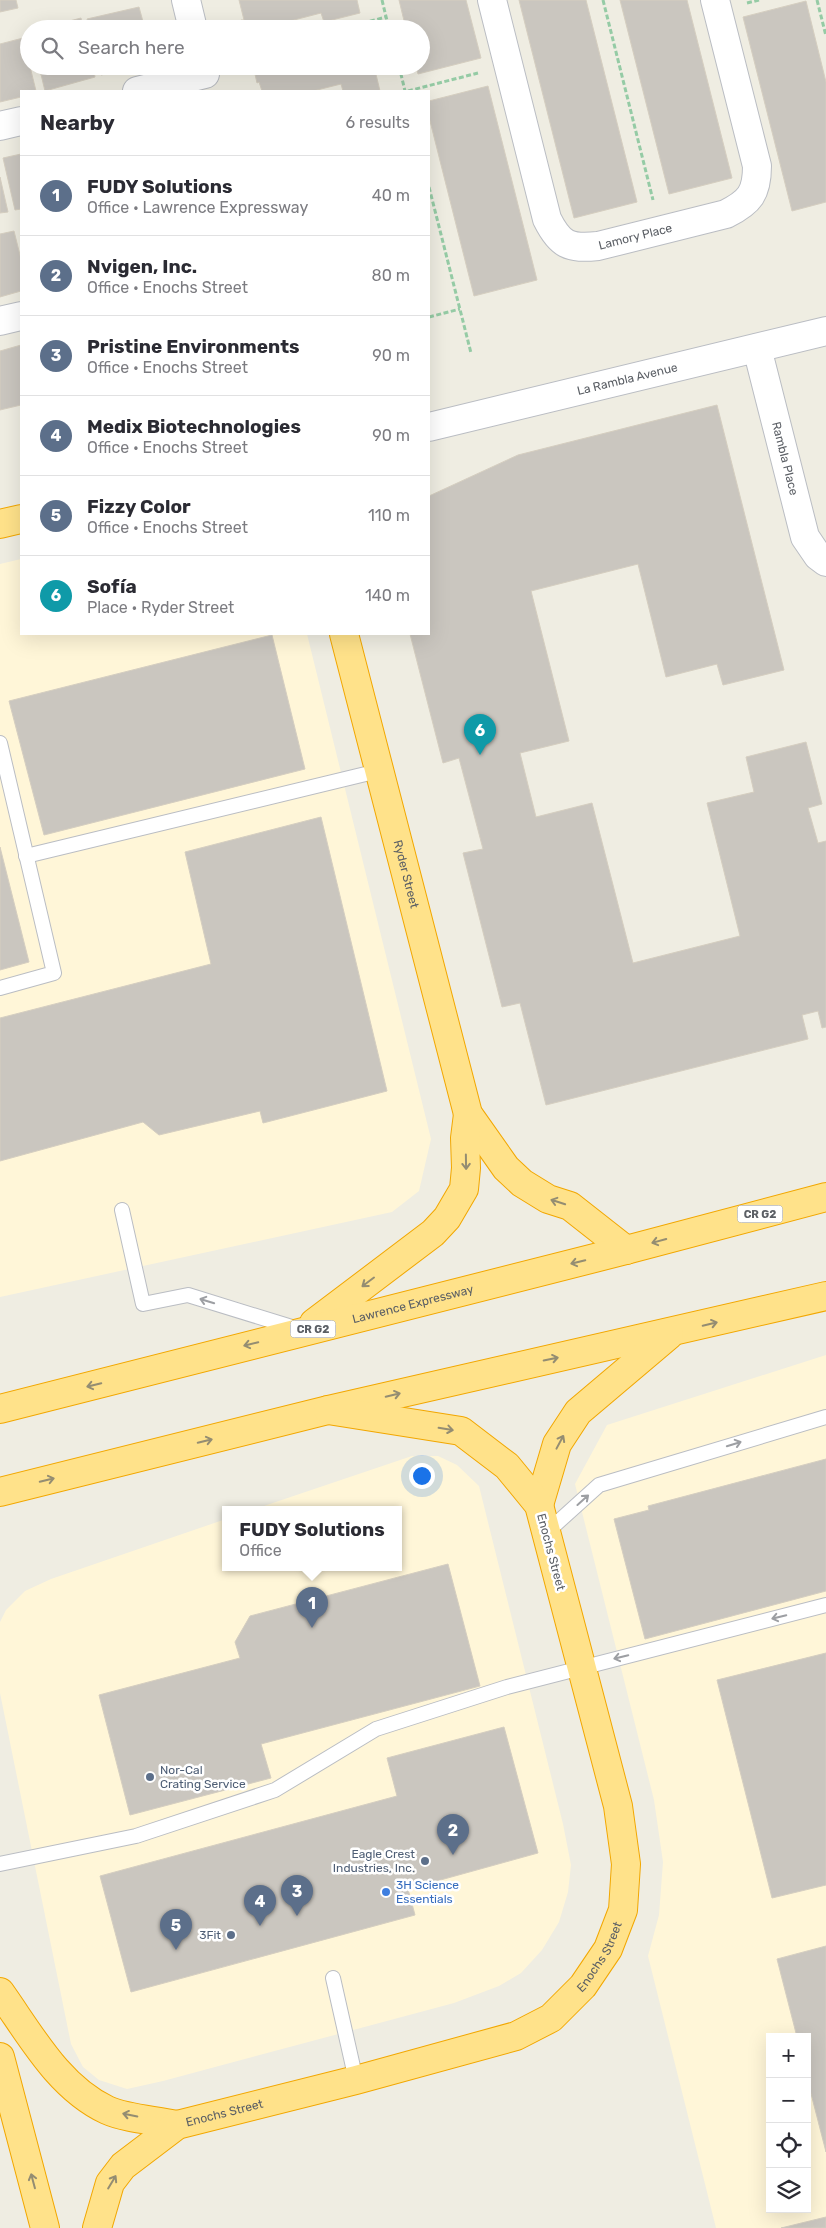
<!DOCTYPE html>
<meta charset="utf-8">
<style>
:root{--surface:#fff;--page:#f2f2f3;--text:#2b2b33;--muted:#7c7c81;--line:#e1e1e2;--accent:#2563eb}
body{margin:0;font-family:Rubik,sans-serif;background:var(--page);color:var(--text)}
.controls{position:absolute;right:15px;bottom:15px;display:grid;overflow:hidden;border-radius:0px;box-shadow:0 5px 20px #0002}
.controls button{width:45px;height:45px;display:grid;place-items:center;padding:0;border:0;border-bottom:1px solid var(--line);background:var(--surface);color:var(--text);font:25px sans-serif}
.you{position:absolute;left:421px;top:1475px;width:18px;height:18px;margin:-12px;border:4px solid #fff;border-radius:50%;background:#1a73e8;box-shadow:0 0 0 8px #1a73e833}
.badge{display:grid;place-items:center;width:32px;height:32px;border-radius:50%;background:var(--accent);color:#fff;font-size:16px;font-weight:700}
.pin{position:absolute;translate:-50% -41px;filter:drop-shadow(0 1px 2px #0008)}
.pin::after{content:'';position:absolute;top:26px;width:18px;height:15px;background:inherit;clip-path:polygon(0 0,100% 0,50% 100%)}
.popup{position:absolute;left:222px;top:1506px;width:180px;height:65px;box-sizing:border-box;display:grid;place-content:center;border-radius:0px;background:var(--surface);filter:drop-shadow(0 1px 4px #0005);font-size:16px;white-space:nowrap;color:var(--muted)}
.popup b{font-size:19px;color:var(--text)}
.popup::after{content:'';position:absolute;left:50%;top:100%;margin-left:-10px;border:10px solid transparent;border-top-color:var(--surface)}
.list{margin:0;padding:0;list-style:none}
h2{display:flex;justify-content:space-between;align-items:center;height:65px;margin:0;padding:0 20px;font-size:21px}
h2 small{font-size:16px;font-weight:400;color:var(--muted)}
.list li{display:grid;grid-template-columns:32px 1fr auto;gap:15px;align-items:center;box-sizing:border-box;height:80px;padding:0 20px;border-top:1px solid var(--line)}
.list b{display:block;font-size:19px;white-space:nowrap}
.list p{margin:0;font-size:16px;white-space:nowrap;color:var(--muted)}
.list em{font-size:16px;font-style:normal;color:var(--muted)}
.icon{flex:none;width:28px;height:28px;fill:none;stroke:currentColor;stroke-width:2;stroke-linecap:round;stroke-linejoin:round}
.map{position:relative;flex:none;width:826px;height:2228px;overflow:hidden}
.search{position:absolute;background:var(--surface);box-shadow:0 5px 20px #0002;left:20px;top:20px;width:410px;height:55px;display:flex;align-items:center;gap:12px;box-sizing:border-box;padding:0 18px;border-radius:28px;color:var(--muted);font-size:19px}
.panel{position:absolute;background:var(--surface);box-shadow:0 5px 20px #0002;left:20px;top:90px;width:410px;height:545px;border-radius:0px}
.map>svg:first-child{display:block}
.commercial{fill:#fff6d8;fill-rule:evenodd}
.building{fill:#cac6bf;stroke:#d5cec0}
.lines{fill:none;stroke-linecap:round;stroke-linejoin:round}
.lane-casing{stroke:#babdc3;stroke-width:16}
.street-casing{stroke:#babdc3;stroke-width:30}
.highway-casing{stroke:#f2a700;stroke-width:30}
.path{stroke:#95cba5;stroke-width:3;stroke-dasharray:5 2.5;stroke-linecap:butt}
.lane{stroke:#fff;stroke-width:14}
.street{stroke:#fff;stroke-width:28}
.highway{stroke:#ffe28a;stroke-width:28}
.oneway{stroke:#948d72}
.oneway2{stroke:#9d9fa3}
.service-dot{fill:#5c6f8a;stroke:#fff;stroke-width:2}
.shop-dot{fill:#3f7fe0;stroke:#fff;stroke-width:2}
.labels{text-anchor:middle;stroke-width:5;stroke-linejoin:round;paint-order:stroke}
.shield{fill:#fff;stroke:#8c8f93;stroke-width:1}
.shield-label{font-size:11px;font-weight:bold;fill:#5b5f65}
.street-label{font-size:12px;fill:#5b5f65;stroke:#fff}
.service-label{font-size:12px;fill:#4e5e75;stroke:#fff;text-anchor:end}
.shop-label{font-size:12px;fill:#366cbe;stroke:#fff;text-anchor:start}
</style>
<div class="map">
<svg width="826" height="2228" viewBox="0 0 826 2228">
<rect width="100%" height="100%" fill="#efede2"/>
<g class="commercial">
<path d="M21 559V634H307L431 1139 419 1191 392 1212 0 1297V564Z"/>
<path d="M826 1355V2219L792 2228H716L648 1956 659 1915 663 1862 654 1800 575 1484 607 1425ZM770 2037H807V2209H770Z"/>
<path d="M412 1456H438L457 1465 479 1486 563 1824 571 1865 568 1892 559 1922 542 1950 521 1973 499 1986 454 2003 163 2081 127 2089 99 2080 83 2067 71 2044 0 1693V1622L6 1610 25 1591 51 1579 226 1519V1567H398V1509H255Z"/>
</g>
<g class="building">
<path d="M0 0H16L18 8 0 12Z"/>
<path d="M239 0H357L360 13 324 22 321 13 259 29H243L241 20H244Z"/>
<path d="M399 0H466L481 58 418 74 416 66H421V29H406Z"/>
<path d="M519 0H586L637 202 574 218Z"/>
<path d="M620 0H687L732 178 669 194Z"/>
<path d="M806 1 826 82V202L792 211 743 17Z"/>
<path d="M139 7 145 29H90L87 19Z"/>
<path d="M81 18 83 29H39Z"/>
<path d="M23 38 36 91H21V97L0 102V44Z"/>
<path d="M39 66H93L95 77 45 91Z"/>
<path d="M99 66H143L101 75Z"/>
<path d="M269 66H374L380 91H343L341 84 313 91H262L259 82 257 83 254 70Z"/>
<path d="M488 86 537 280 474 296 429 117V101Z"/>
<path d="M21 154V209L15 210 3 158Z"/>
<path d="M0 177 8 212 0 213Z"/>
<path d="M14 231 21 259V291L0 297V234Z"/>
<path d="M21 345V405L0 410V351Z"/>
<path d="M717 405 784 670 723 685 717 664 666 677 638 564 531 591 569 741 520 753 536 817 592 803 633 963 740 936 707 803 754 792 746 757 806 742 822 804 808 808 818 843 826 841V1027L822 1028 818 1011 802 1015 808 1039 546 1105 520 1003 502 1007 463 853 483 849 459 758 443 763 410 634H429V496L518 455Z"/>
<path d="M272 635 305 769 44 835 9 701Z"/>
<path d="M321 817 387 1091 263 1123 260 1111 159 1135 143 1122 0 1161V1018L211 964 185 852Z"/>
<path d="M0 847 29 962 0 970Z"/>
<path d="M826 1459V1591L645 1639 614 1519 649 1510 648 1506Z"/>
<path d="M448 1564 480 1686 261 1744 271 1778 130 1815 99 1695 240 1658 235 1642 250 1616Z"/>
<path d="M826 1653V1885L772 1898 717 1680Z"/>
<path d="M504 1727 538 1853 408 1889 415 1915 131 1992 100 1876 397 1796 387 1758Z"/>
<path d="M826 1946V2152L807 2078V2037H797L777 1959Z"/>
<path d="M826 2217V2228H781Z"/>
</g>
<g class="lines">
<defs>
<g id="lane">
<path d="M0 743 54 973 0 988"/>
<path d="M26 856 378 771"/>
<path d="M122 1210 143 1304 188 1295 298 1329"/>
<path d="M547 1532 599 1485 826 1417"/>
<path d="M0 1864 136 1836 275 1790 376 1729 507 1687 826 1605"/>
<path d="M333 1978 356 2080"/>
</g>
<g id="street">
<path d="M186 0 193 29"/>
<path id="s1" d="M492 0 547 219C560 245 569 249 598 246L726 214C750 202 757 193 757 166L715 0"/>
<path d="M137 91 205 74"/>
<path d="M0 126 21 121"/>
<path d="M0 321 21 316"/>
<path id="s2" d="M757 348 805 537 818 556 826 562"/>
<path id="s3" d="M429 427 826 331"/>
</g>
<g id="highway">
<path d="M0 524 21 519"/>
<path id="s4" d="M344 634 468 1114 506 1168 522 1183 548 1199 570 1206 626 1250"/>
<path d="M314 1323 433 1233 447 1218 464 1189 466 1168 465 1138 468 1114"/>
<path id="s5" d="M0 1409 626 1250 826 1197"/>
<path d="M0 1492 328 1410 826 1296"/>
<path d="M539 1505 557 1444 578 1412 669 1335"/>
<path d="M0 1992C30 2034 58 2087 107 2110 127 2119 155 2120 177 2125"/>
<path d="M0 2057 45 2228"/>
<path id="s6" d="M97 2228 110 2183 123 2166 177 2125 356 2080 516 2036 551 2018 583 1986 608 1949 623 1910 626 1864 618 1806 539 1505 507 1466 461 1431 328 1410"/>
</g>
</defs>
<use href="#lane" class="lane-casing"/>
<use href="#street" class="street-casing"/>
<use href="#highway" class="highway-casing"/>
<g class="path">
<path d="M382 0 389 29"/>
<path d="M603 0 653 200"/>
<path d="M817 0 826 36"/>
<path d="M747 3 759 0"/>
<path d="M341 29 386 17"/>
<path d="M399 66 405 91"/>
<path d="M408 91 478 73"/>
<path d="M429 187 471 353"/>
<path d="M429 317 460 309"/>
</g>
<use href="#lane" class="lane"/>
<use href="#street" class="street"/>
<use href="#highway" class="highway"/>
</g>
<defs><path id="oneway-shaft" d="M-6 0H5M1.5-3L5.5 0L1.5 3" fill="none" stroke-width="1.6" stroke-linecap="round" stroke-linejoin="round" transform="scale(1.25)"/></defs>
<g class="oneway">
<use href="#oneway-shaft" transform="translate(466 1162) rotate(89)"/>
<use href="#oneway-shaft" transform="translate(558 1202) rotate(-162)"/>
<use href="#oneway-shaft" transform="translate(659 1241) rotate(165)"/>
<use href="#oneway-shaft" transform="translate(578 1262) rotate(166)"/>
<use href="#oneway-shaft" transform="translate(368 1282) rotate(143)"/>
<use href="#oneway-shaft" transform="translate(710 1324) rotate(-13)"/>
<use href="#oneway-shaft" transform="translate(251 1344) rotate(166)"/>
<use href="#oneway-shaft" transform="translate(551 1359) rotate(-12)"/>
<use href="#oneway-shaft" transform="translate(94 1385) rotate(166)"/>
<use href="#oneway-shaft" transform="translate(393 1395) rotate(-13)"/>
<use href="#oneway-shaft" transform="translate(446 1429) rotate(9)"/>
<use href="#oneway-shaft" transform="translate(205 1441) rotate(-14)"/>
<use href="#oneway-shaft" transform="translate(560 1442) rotate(-62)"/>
<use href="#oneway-shaft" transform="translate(47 1480) rotate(-14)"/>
<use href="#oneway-shaft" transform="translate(130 2115) rotate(-168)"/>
<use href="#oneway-shaft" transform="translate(33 2181) rotate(-105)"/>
<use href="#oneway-shaft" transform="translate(112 2182) rotate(-59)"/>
</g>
<g class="oneway2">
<use href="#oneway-shaft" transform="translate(207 1301) rotate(-163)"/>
<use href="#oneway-shaft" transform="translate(734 1444) rotate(-17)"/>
<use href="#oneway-shaft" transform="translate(583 1500) rotate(-42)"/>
<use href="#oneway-shaft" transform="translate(779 1617) rotate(166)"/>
<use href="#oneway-shaft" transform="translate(621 1657) rotate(166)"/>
</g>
<g class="service-dot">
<circle cx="150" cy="1777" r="5"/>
<circle cx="425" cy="1861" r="5"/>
<circle cx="231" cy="1935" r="5"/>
</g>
<circle class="shop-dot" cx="386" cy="1892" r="5"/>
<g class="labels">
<g class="shield">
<rect x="737.5" y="1205.5" width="45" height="17" rx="4"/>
<rect x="290.5" y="1320.5" width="45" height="17" rx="4"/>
</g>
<g class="shield-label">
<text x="760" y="1218">CR G2</text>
<text x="313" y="1333">CR G2</text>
</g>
<g class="street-label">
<text dy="4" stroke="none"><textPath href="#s1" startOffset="328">Lamory Place</textPath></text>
<text dy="4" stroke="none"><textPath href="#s3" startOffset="204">La Rambla Avenue</textPath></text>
<text dy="4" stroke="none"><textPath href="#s2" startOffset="114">Rambla Place</textPath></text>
<text dy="4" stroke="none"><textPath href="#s4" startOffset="248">Ryder Street</textPath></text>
<text dy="4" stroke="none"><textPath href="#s5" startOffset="426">Lawrence Expressway</textPath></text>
<text transform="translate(551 1552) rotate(75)" y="4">Enochs Street</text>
<text dy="4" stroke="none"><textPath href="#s6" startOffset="605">Enochs Street</textPath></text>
<text dy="4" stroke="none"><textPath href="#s6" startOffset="185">Enochs Street</textPath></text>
</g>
<g class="service-label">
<text x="160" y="1774" text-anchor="start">Nor-Cal<tspan x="160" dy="14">Crating Service</tspan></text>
<text x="415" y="1858">Eagle Crest<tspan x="415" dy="14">Industries, Inc.</tspan></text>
<text x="221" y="1939">3Fit</text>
</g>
<g class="shop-label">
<text x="396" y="1889">3H Science<tspan x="396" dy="14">Essentials</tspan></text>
</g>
</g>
</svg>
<div class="controls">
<button>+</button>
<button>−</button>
<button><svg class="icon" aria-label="locate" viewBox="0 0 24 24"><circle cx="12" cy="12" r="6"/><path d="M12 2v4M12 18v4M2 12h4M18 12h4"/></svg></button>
<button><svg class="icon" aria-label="layers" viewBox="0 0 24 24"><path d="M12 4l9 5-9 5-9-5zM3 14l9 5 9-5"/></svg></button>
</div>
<div class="you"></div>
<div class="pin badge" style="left:312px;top:1628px;background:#5c6f8a">1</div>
<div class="popup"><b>FUDY Solutions</b>Office</div>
<div class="pin badge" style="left:453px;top:1855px;background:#5c6f8a">2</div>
<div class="pin badge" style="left:297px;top:1916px;background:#5c6f8a">3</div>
<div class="pin badge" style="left:260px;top:1926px;background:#5c6f8a">4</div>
<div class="pin badge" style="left:176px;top:1950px;background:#5c6f8a">5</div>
<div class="pin badge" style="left:480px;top:755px;background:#0f9aa8">6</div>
<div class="search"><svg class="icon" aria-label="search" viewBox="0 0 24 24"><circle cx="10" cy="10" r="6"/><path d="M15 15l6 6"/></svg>Search here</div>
<section class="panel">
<h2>Nearby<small>6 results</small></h2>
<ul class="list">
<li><span class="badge" style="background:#5c6f8a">1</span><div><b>FUDY Solutions</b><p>Office · Lawrence Expressway</p></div><em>40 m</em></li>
<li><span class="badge" style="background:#5c6f8a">2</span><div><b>Nvigen, Inc.</b><p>Office · Enochs Street</p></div><em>80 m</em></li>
<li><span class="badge" style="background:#5c6f8a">3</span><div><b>Pristine Environments</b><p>Office · Enochs Street</p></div><em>90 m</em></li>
<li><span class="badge" style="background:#5c6f8a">4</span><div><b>Medix Biotechnologies</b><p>Office · Enochs Street</p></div><em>90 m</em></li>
<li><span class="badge" style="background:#5c6f8a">5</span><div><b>Fizzy Color</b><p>Office · Enochs Street</p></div><em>110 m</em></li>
<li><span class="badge" style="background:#0f9aa8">6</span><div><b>Sofía</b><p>Place · Ryder Street</p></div><em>140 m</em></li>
</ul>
</section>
</div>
